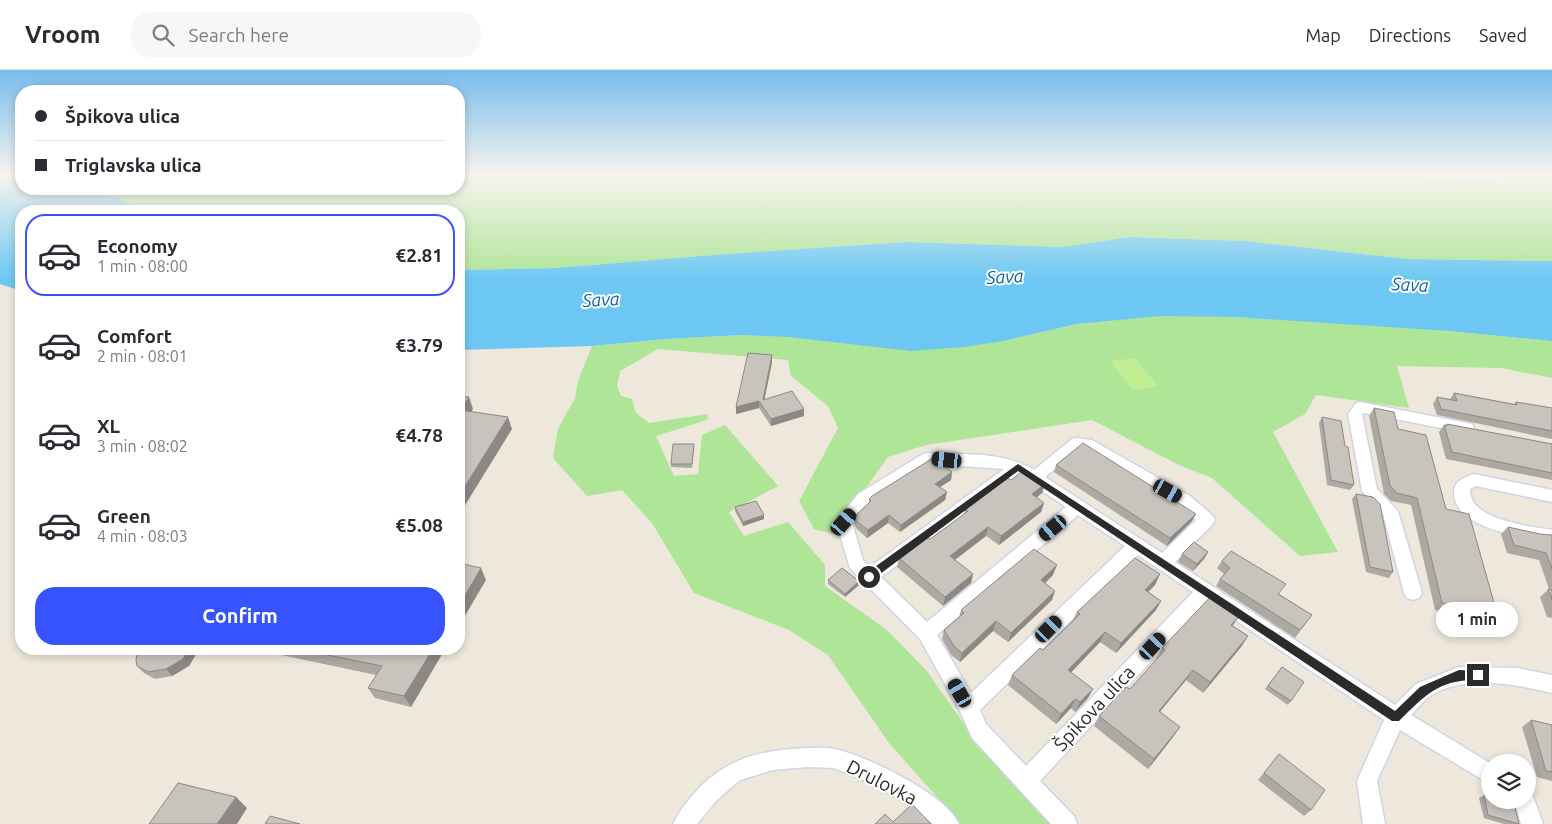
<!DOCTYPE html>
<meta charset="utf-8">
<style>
body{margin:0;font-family:Ubuntu,sans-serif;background:#f7f7f7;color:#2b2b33;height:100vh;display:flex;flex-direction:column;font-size:19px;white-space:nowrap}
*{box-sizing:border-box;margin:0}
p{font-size:16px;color:#7c7c81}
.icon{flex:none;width:28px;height:28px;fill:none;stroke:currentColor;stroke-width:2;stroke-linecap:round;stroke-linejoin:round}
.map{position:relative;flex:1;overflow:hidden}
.details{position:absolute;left:15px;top:135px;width:450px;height:450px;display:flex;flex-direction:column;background:#fff;border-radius:20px;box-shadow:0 2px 8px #0003}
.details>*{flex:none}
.banner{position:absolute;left:15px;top:15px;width:450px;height:110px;border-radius:20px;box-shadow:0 2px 8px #0003;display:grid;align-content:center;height:110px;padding:0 20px;background:#fff}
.fabs{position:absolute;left:1481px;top:684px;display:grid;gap:10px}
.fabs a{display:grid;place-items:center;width:55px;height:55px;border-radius:50%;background:#fff;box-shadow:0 2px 8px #0003;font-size:25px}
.end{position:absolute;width:22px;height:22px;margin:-11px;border:6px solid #2b2b2b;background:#fff;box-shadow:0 0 0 2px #fff}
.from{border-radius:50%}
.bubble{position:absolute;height:35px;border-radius:18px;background:#fff;box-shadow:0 2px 8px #0003;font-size:16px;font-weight:700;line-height:35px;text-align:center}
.car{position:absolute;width:15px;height:30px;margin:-15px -8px;border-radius:6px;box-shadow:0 0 4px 1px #0007;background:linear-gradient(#222 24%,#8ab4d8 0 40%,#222 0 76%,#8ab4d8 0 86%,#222 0)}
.banner b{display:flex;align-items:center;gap:18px;height:48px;font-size:19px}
.banner b+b{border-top:1px solid #e1e1e2}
.banner i{width:12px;height:12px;background:#2b2b33}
ul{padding:9px 0 0;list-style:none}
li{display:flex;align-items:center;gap:15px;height:82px;margin:0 10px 8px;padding:0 10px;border:2px solid transparent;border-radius:20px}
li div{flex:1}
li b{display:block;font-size:19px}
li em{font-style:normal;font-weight:700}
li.active{border-color:#3753ff}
li>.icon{width:45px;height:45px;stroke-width:1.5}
.cta{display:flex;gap:10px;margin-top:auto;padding:10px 20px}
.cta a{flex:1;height:58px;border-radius:20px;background:#3753ff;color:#fff;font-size:20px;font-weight:700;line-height:58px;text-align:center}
header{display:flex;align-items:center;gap:30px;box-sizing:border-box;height:70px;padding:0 25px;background:#fff;border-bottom:1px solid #e1e1e2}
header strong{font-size:24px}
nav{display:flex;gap:28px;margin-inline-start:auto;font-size:18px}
.search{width:350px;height:45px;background:#f7f7f7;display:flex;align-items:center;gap:12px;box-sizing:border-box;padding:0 18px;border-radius:20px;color:#7c7c81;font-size:19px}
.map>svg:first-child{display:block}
</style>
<header>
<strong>Vroom</strong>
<div class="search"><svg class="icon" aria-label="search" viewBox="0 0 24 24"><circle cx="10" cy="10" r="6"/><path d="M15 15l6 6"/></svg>Search here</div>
<nav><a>Map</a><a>Directions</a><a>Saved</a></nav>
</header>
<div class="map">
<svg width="1552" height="754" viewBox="0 0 1552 754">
<rect width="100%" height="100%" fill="#ede7dc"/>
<g fill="#aee597">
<polygon points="459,104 1383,104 1438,109 1504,112 1505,110 1498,104 1552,104 1552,191 1407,189 1245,171 1130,167 1062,177 906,172 726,184 556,198 459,200 459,141 144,141 95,119 459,119"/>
<path d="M1160,245C1291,247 1422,258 1552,271V308L1501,298L1397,296L1409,338L1316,325L1305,344L1273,362L1338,482L1300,486L1212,408L1179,395L1092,350L926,375L888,387L833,464L814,459L799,431L838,358L828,336L791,306L788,290L658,279L620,301L617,317L621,326L632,329L636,343L649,353L708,344L707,350L656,366L674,406L698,404L702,365L725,355L778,416L729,442L744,466L788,452L825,495V516L887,560L926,600L972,665L1051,754H958L954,746L889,673L828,585L789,560L694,523L652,453L622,420L587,426L553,388L558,359L575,328L578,311L592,276L665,269L742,265L1003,271L1077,254Z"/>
</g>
<polygon fill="#c2ed92" points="1135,288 1158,316 1133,320 1110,291"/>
<g fill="#6cc8f2">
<polygon points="0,104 21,104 21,119 95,119 144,141 21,141 21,221 0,214"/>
<polygon points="1130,167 1245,171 1407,189 1552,191 1552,271 1448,261 1236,247 1160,246 1077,254 1003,271 964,277 911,281 788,267 742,265 666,269 592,276 459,280 459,200 556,198 726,184 906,172 1062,177"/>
</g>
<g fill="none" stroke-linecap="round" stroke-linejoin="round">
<defs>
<g id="street">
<polygon points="1360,332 1467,353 1472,354 1474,358 1472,362 1467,363 1364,343 1362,344 1377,419 1398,441 1422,523 1419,528 1413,530 1407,528 1404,523 1383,444 1362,421 1348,344 1355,334"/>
<path d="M1077,368L1092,370L1190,426L1213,446L1215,450L1213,454L1175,492L1395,635L1416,614L1459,597L1518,598L1552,605V623C1515,614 1464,604 1430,626C1423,631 1417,639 1411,645L1490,693V714L1400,660L1377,711L1385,754H1363L1357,711L1384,650L1207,531L1040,711L1074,746L1077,754H1051L972,668L961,643L920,569L850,498L836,452L858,424L923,384L928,383C962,385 1004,381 1034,400L1072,369ZM1080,379H1084L1178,434L1196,450L1162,483L1045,407ZM931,394L1004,399L870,497L863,490L852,453L870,432ZM1018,405L1066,437L927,552L881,507ZM1078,445L1125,476L971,623L937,565ZM1138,485L1193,522L1026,696L986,654L980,640Z"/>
<path d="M1474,404L1552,420V432L1476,416L1470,419C1468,450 1529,456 1552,460V472C1526,468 1454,459 1454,423C1454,411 1463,408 1474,404Z"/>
<path d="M807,678C816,678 826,677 835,679C866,686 946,724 959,754H933L908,734L868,712L834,698L807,697L773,700L740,710L717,730L697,754H673C678,743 685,734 693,725C724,688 761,680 807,678Z"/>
<polygon points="1528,721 1532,723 1543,754 1521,754 1514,730 1528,730"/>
</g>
</defs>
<use href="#street" stroke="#d1d4e4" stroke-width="3"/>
<use href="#street" fill="#fff" fill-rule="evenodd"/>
</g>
<g fill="#aca8a2">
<polygon points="772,292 764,329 804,346 771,356 759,338 736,344"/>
<polygon points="1454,323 1514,334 1516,332 1552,338 1552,369 1437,345 1433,334 1437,327 1450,329"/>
<polygon points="1374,338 1398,359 1446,439 1498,547 1491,554 1435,540 1411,435 1391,431 1384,424 1369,346"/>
<polygon points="1322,347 1345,376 1354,415 1350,420 1327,415 1319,353"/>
<polygon points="1447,354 1552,374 1552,410 1446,389 1439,362 1444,355 1445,355"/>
<polygon points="694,378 692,398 671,397 671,394"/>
<polygon points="1056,395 1192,451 1167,476 1054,402"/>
<polygon points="952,402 951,410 940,417 947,422 945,430 900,462 888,453 867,468 856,458 854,453 855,446 869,433 869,429"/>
<polygon points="1011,410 1045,414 1042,423 1036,428 1044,433 1041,442 999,475 986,466 955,490 973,504 971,513 943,536 897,497 899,488 930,469 948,456 964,444 965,439"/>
<polygon points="1356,424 1393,502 1389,508 1366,502 1352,429"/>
<polygon points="735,437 764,445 764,449 743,456 735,441"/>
<polygon points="1508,457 1540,464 1552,465 1552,548 1547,547 1540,527 1549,519 1539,490 1507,483 1501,464"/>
<polygon points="1208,482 1204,489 1193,501 1178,492 1182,484"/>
<polygon points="1222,491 1279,524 1312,545 1295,568 1216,516 1220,509 1224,504 1217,498"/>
<polygon points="1053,505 1045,513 1052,530 1008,572 993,561 960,592 951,585 942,569 944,560 959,547 961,540"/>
<polygon points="828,510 859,511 859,515 845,527 828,514"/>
<polygon points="1155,515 1148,522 1161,531 1156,540 1116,583 1100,572 1071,602 1088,628 1075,642 1071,638 1056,654 1008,615 1012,605 1043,580 1073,550 1077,542"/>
<polygon points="1235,552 1233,556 1248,566 1241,577 1203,623 1186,610 1160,642 1173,667 1148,699 1094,656 1099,646 1130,619 1157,589 1156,589 1162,578"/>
<polygon points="109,579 125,579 122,582"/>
<polygon points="253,579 445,579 411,637 375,628 368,618 376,605"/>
<polygon points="198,581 189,596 172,606 155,609 144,603 137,596"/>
<polygon points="1282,597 1291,631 1288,635 1265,619"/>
<polygon points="1531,650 1552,655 1552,711 1537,707 1522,657"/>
<polygon points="1279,684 1311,740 1304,746 1258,710"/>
<polygon points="1484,725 1519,754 1504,754 1484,748 1479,728"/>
</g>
<g fill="#8c8884">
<polygon points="772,285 772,292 763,337 763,330"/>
<polygon points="469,327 473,339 464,352 460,340"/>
<polygon points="759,331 759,338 736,344 736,337"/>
<polygon points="804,339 804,346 771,356 771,349"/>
<polygon points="508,347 512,359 459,445 459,426"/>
<polygon points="952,402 951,410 934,421 935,414"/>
<polygon points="1045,414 1042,423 1029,433 1032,424"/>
<polygon points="947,422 945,430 900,462 901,455"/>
<polygon points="1044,433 1041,442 999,475 1001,466"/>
<polygon points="1196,444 1192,451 1167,476 1170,468"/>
<polygon points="764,445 764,449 743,456 743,452"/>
<polygon points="889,445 888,453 867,468 868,460"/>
<polygon points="988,457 986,466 948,495 950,486"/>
<polygon points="1208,482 1204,489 1193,501 1197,494"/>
<polygon points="1057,495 1053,505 1038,520 1041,510"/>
<polygon points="481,498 486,510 459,556 459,536"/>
<polygon points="973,504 971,513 943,536 945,527"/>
<polygon points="1160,504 1155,515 1140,530 1145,520"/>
<polygon points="859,511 859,515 845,527 845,524"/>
<polygon points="1055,521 1052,530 1008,572 1011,563"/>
<polygon points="1161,531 1156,540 1116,583 1121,573"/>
<polygon points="1243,542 1235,552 1224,566 1231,555"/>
<polygon points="996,551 993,561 960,592 962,583"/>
<polygon points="1105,562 1100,572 1064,610 1068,600"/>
<polygon points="1248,566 1241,577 1203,623 1210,612"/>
<polygon points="189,579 198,579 198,581 189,596 172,606 166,599"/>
<polygon points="433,579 445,579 411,637 404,626"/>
<polygon points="1193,600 1186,610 1152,651 1159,641"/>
<polygon points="1093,619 1088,628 1075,642 1080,632"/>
<polygon points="1075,629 1071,638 1056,654 1061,644"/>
<polygon points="1180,657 1173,667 1148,699 1154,689"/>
<polygon points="236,727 247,738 237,754 217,754"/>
</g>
<g fill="#c8c3bc" stroke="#8c8884">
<polygon points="748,283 772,285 763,330 792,321 804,339 771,349 759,331 736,337"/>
<polygon points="1454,323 1517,335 1516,332 1552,338 1552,361 1441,339 1437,327 1457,331"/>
<polygon points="459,326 469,327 460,340 508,347 459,426"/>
<polygon points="1374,338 1394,342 1398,359 1426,365 1446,439 1469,444 1498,547 1442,533 1417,428 1397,423 1390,416"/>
<polygon points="1322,347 1341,351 1345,376 1348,377 1354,415 1331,410"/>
<polygon points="1447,354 1552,374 1552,403 1452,382 1444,355 1447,356"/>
<polygon points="1083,373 1196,444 1170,468 1056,395"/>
<polygon points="673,374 694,374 692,394 671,394"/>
<polygon points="933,388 952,402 935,414 947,422 901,455 889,445 868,460 856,451 855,446 871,431 869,429 872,426"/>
<polygon points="1024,400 1045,414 1032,424 1044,433 1001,466 988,457 950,486 973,504 945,527 899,488 927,467 930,469 948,456 968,441 965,439 1008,408 1011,410"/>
<polygon points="1356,424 1373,427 1380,434 1393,502 1370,497"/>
<polygon points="756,431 764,445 743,452 735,437"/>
<polygon points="1508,457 1540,464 1552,465 1552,499 1546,483 1514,475"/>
<polygon points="1194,472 1208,482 1197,494 1182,484"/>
<polygon points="1034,479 1057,495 1041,510 1055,521 1011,563 996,551 962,583 954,576 944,560 964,543 961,540"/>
<polygon points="1231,481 1286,514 1278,524 1312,545 1300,560 1220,509 1230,498 1222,491"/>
<polygon points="1135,488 1160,504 1145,520 1161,531 1121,573 1105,562 1068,600 1093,619 1080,632 1075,629 1061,644 1012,605 1040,578 1043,580 1080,544 1077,542"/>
<polygon points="459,493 481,498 459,536"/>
<polygon points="842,498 859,511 845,524 828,510"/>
<polygon points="1548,519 1552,520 1552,530"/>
<polygon points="1214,523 1243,542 1231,555 1248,566 1210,612 1193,600 1159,641 1180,657 1154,689 1099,646 1126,617 1130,619 1165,580 1162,578"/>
<polygon points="138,579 189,579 183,589 166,599 148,602 137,596 136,590"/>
<polygon points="298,579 433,579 404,626 368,618 382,596"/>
<polygon points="1282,597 1304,612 1291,631 1268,616"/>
<polygon points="1531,650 1552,655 1552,702 1546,701"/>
<polygon points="1279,684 1325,720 1311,740 1264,703"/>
<polygon points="178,713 236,727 217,754 149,754"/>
<polygon points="1484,725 1490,727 1490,730 1502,730 1514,733 1519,754 1488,745"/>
<polygon points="912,734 931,754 875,754 885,744 893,752"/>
<polygon points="270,746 300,754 265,754"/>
</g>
<linearGradient id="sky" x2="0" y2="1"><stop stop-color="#76bcec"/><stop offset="0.5" stop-color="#f7f4ef"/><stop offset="1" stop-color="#f7f4ef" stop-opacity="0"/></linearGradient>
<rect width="1552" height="210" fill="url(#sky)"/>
<path fill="#2b2b2b" d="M1018,394L1395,641L1420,617L1459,600L1478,601L1484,605L1478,610C1440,609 1425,625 1399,651H1392L1018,401L872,510H865V504Z"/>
<g text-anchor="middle" stroke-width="4" stroke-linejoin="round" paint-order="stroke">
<g font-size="18" font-style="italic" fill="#0965a0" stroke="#fff">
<text transform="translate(1005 207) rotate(-3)" y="6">Sava</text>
<text transform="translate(1410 215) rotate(3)" y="6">Sava</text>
<text transform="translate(601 230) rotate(-3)" y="6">Sava</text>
</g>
<g font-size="19" fill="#2b2b2b" stroke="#fff">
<text transform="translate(1094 638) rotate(-47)" y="7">Špikova ulica</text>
<text transform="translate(882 712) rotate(27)" y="7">Drulovka</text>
</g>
</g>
</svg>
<div class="fabs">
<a><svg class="icon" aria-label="layers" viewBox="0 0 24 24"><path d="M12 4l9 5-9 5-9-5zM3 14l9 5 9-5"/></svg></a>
</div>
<i class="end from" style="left:869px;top:507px"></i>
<i class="end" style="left:1478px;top:605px"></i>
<div class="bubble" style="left:1436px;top:532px;width:82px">1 min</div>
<i class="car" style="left:947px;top:390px;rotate:276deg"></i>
<i class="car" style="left:1168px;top:421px;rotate:119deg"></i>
<i class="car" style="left:844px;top:452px;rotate:41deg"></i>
<i class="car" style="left:1053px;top:458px;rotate:230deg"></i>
<i class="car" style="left:1049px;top:559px;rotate:45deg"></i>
<i class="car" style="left:1153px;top:576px;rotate:43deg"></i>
<i class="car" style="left:960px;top:623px;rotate:330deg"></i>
<div class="banner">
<b><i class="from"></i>Špikova ulica</b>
<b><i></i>Triglavska ulica</b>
</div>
<section class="details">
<ul>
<li class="active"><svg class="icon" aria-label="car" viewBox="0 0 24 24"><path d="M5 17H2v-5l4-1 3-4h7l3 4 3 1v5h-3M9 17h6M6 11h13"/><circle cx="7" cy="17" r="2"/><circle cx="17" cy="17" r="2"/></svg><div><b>Economy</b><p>1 min · 08:00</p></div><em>€2.81</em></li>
<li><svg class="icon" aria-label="car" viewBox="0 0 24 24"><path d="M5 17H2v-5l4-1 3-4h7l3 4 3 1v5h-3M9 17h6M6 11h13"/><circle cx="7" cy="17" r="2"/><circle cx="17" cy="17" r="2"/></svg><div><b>Comfort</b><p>2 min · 08:01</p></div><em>€3.79</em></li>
<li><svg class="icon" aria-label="car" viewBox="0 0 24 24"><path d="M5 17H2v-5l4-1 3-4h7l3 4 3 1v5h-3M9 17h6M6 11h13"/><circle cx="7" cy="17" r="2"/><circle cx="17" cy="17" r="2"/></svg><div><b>XL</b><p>3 min · 08:02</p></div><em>€4.78</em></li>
<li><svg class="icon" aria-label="car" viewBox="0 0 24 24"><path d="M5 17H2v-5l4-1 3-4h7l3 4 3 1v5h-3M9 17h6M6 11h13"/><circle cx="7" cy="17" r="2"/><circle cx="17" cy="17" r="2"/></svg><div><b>Green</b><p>4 min · 08:03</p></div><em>€5.08</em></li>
</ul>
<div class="cta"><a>Confirm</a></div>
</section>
</div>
